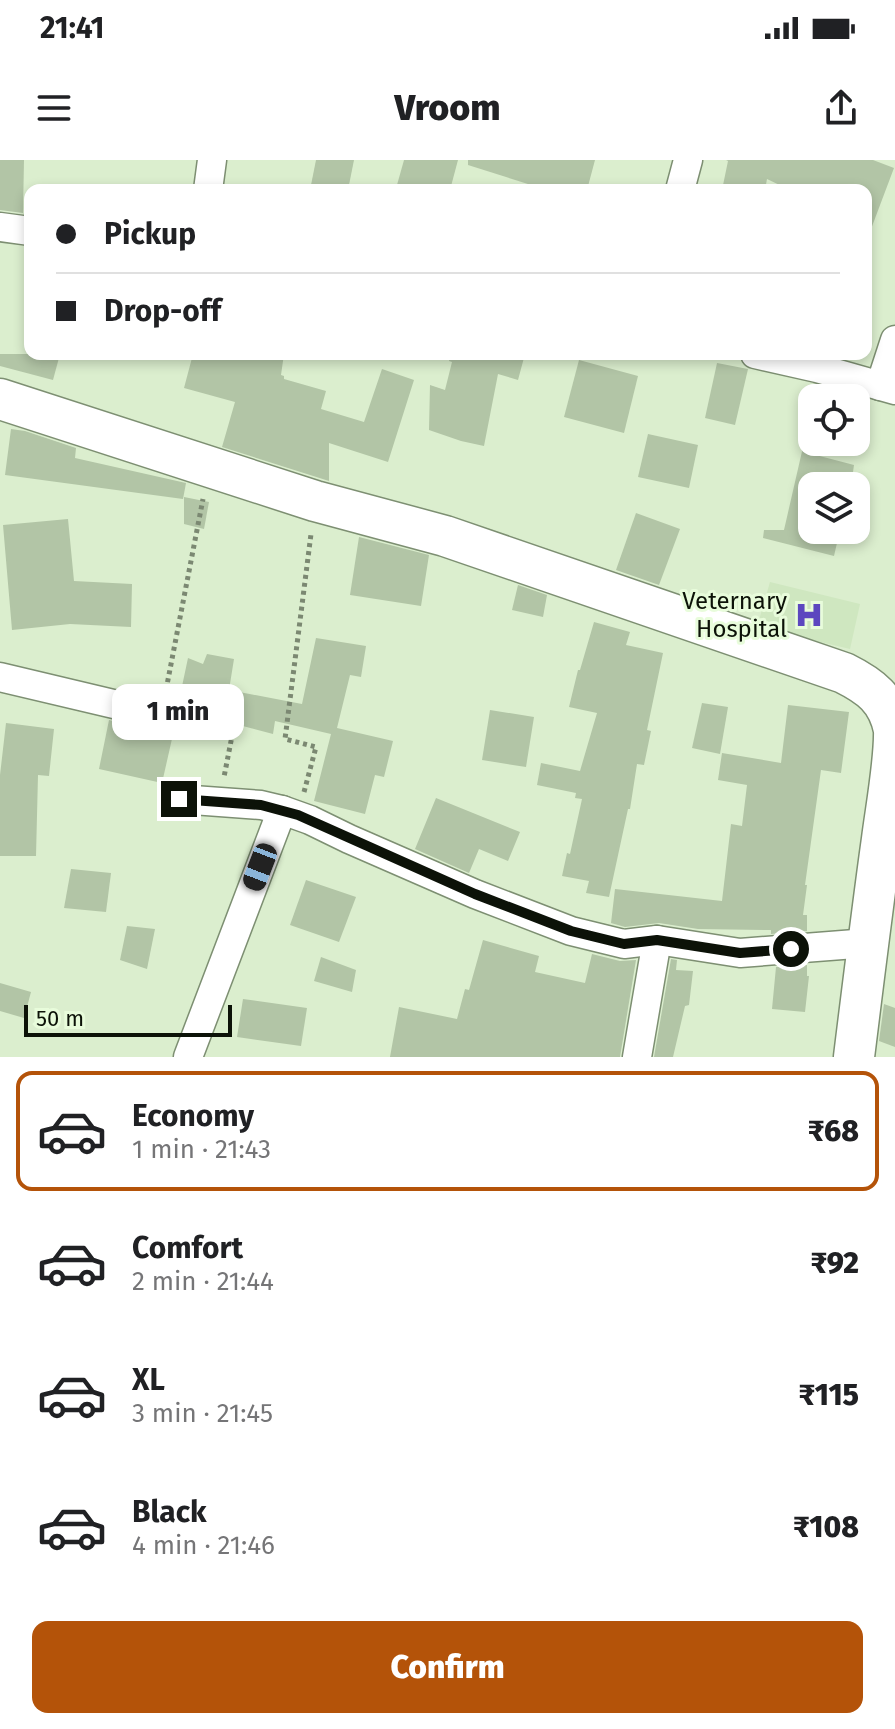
<!DOCTYPE html>
<meta charset="utf-8">
<style>
body{margin:0;font-family:"Fira Sans",sans-serif;background:#f6f6f6;color:#202124;height:100vh;display:flex;flex-direction:column;font-size:30px;white-space:nowrap}
*{box-sizing:border-box;margin:0}
p{font-size:26px;color:#757577}
.icon{flex:none;width:44px;height:44px;fill:none;stroke:currentColor;stroke-width:2;stroke-linecap:round;stroke-linejoin:round}
.map{position:relative;height:897px;overflow:hidden}
.sheet{display:flex;flex-direction:column;background:#fff;flex:1}
.sheet>*{flex:none}
.banner{position:absolute;left:24px;top:24px;width:848px;height:176px;border-radius:16px;box-shadow:0 4px 12px #0003;display:grid;align-content:center;height:176px;padding:0 32px;background:#fff}
.tools{position:absolute;left:798px;top:224px;display:grid;gap:16px}
.tools a{display:grid;place-items:center;width:72px;height:72px;border-radius:16px;background:#fff;box-shadow:0 4px 12px #0003;font-size:40px}
.scale{position:absolute;left:24px;bottom:20px;width:208px;box-sizing:border-box;padding-left:8px;border:4px solid #0c1208;border-top:0;font-size:22px;line-height:28px;white-space:nowrap;color:#0c1208;-webkit-text-stroke:6px #e8fcdb;paint-order:stroke}
.end{position:absolute;width:36px;height:36px;margin:-18px;border:10px solid #0c1208;background:#fff;box-shadow:0 0 0 4px #fff}
.from{border-radius:50%}
.bubble{position:absolute;height:56px;border-radius:16px;background:#fff;box-shadow:0 4px 12px #0003;font-size:26px;font-weight:800;line-height:56px;text-align:center}
.car{position:absolute;width:24px;height:48px;margin:-24px -12px;border-radius:10px;box-shadow:0 0 6px 2px #0007;background:linear-gradient(#222 24%,#8ab4d8 0 40%,#222 0 76%,#8ab4d8 0 86%,#222 0)}
.banner b{display:flex;align-items:center;gap:28px;height:76px;font-size:30px}
.banner b+b{border-top:2px solid #e0e0e0}
.banner i{width:20px;height:20px;background:#202124}
ul{padding:14px 0 0;list-style:none}
li{display:flex;align-items:center;gap:24px;height:120px;margin:0 16px 12px;padding:0 16px;border:4px solid transparent;border-radius:16px}
li div{flex:1}
li b{display:block;font-size:30px}
li em{font-style:normal;font-weight:800}
li.active{border-color:#b45309}
li>.icon{width:72px;height:72px;stroke-width:1.5}
.cta{display:flex;gap:16px;margin-top:auto;padding:16px 32px}
.cta a{flex:1;height:92px;border-radius:16px;background:#b45309;color:#fff;font-size:32px;font-weight:800;line-height:92px;text-align:center}
.status{display:flex;justify-content:space-between;align-items:center;height:56px;padding:0 40px;background:#fff;direction:ltr}
.status svg{height:22px;fill:currentColor}
header{display:flex;justify-content:space-between;align-items:center;height:104px;padding:0 32px;background:#fff;font-size:36px;font-weight:800}
.map>svg:first-child{display:block}
</style>
<div class="status"><b>21:41</b><svg viewBox="0 0 49 12"><path d="M0 12V9h3v3zM5 12V6h3v6zM10 12V3h3v9zM15 12V0h3v12zM26 1h20v11H26zM47 4h2v5h-2z"/></svg></div>
<header><svg class="icon" aria-label="menu" viewBox="0 0 24 24"><path d="M4 6h16M4 12h16M4 18h16"/></svg>Vroom<svg class="icon" aria-label="share" viewBox="0 0 24 24"><path d="M12 15V3M7 8l5-5 5 5M5 13v7h14v-7"/></svg></header>
<div class="map">
<svg width="895" height="897" viewBox="0 0 895 897">
<rect width="100%" height="100%" fill="#dbeece"/>
<polygon fill="#cfe7c0" points="770,422 860,444 850,489 757,467"/>
<g fill="#b2c5a6">
<polygon points="0,0 24,0 23,53 0,50"/>
<polygon points="316,0 354,0 348,30 310,30"/>
<polygon points="404,0 458,0 450,30 412,30 397,25"/>
<polygon points="468,0 595,0 587,30 547,30 468,5"/>
<polygon points="726,0 873,0 894,8 868,77 866,77 866,30 790,30 767,19 765,30 722,30 728,1"/>
<polygon points="0,194 60,194 53,220 0,206"/>
<polygon points="193,194 200,194 224,200 224,194 284,194 281,215 284,216 284,219 326,231 321,249 364,262 382,209 414,220 388,302 329,283 329,321 222,287 235,242 184,228"/>
<polygon points="450,194 525,194 518,220 498,214 484,286 461,281 429,270 430,225 445,230 452,202 449,201"/>
<polygon points="579,200 638,216 624,273 564,257"/>
<polygon points="717,203 748,209 735,265 705,258"/>
<polygon points="11,269 25,271 76,288 75,298 186,323 183,339 5,315"/>
<polygon points="648,274 698,285 689,328 638,317"/>
<polygon points="803,287 812,288 812,294 854,305 851,326 812,326 812,370 840,370 834,396 763,378 764,370 784,370"/>
<polygon points="184,337 209,342 204,369 184,364"/>
<polygon points="636,353 680,369 659,425 616,410"/>
<polygon points="68,359 74,421 132,424 131,467 70,464 12,470 3,365"/>
<polygon points="359,377 429,395 421,446 350,435"/>
<polygon points="518,425 547,435 543,457 512,450"/>
<polygon points="594,462 630,472 626,485 663,493 647,570 651,571 644,605 637,604 630,649 628,649 609,737 586,733 589,721 562,716 567,693 570,694 582,639 575,638 576,633 537,625 541,603 580,611 597,553 569,547 578,510 580,510"/>
<polygon points="316,478 366,486 361,517 350,515 337,568 393,581 384,617 375,615 365,654 314,641 331,574 275,561 273,574 239,565 242,553 214,546 216,539 181,531 188,498 203,504 207,494 234,499 229,530 302,544"/>
<polygon points="702,543 728,547 720,594 692,588"/>
<polygon points="788,545 849,552 841,613 821,610 805,725 807,725 803,755 807,755 807,771 771,774 771,770 698,769 659,763 625,767 611,763 615,729 722,741 731,664 742,666 747,625 718,620 722,593 781,603"/>
<polygon points="490,550 534,557 526,607 482,600"/>
<polygon points="109,560 157,573 164,574 174,570 162,623 99,609"/>
<polygon points="6,563 54,569 49,616 38,615 36,696 0,696 0,615"/>
<polygon points="436,638 520,672 508,701 479,689 469,713 415,689"/>
<polygon points="71,709 111,713 106,752 64,748"/>
<polygon points="306,720 356,737 339,782 290,765"/>
<polygon points="127,766 155,769 147,809 120,800"/>
<polygon points="483,780 539,796 535,812 585,823 592,794 620,801 636,800 620,897 390,897 399,847 457,859 465,829 469,830"/>
<polygon points="321,797 356,810 352,832 314,821"/>
<polygon points="671,799 677,800 676,810 693,811 689,845 685,846 673,897 654,897"/>
<polygon points="807,805 807,816 809,816 805,852 772,849 776,807"/>
<polygon points="0,823 31,832 24,858 0,851"/>
<polygon points="243,839 307,848 301,886 237,877"/>
<polygon points="884,844 895,848 895,887 879,881"/>
</g>
<g fill="none" stroke-linecap="round" stroke-linejoin="round">
<defs>
<g id="street">
<polyline points="208,30 212,0"/>
<polyline points="680,30 688,0"/>
<polyline points="0,67 30,71"/>
<polyline points="755,194 817,208 895,230"/>
<polyline points="880,226 895,180"/>
<polyline points="0,517 122,546 161,557"/>
<polyline points="179,639 261,645 282,650 310,660 349,679 475,734 571,771 624,784 657,780 740,793 868,783"/>
<polyline points="188,897 282,650"/>
<polyline points="637,897 657,780"/>
</g>
<path id="secondary" d="M0,239L315,341L445,376L844,513C870,526 888,539 894,570C895,599 886,648 882,679C872,751 863,824 854,897"/>
</defs>
<use href="#street" stroke="#7d8f72" stroke-width="31"/>
<use href="#secondary" stroke="#7d8f72" stroke-width="43"/>
<g stroke="#7b8872" stroke-width="5" stroke-dasharray="4 4" stroke-linecap="butt">
<polyline points="166,530 203,339"/>
<polyline points="187,562 233,571 224,617"/>
<polyline points="304,632 316,587 285,579 311,374"/>
</g>
<use href="#street" stroke="#fff" stroke-width="28"/>
<use href="#secondary" stroke="#fff" stroke-width="40"/>
</g>
<g fill="none" stroke-linecap="round" stroke-linejoin="round">
<polyline stroke="#0c1208" stroke-width="10" points="179,639 261,645 298,655 475,734 571,771 624,784 657,780 740,793 791,789"/>
</g>
<defs>
<symbol id="hospital-bare" viewBox="-9 -9 18 18"><path d="M-5-5h3v3.5h4V-5h3V5h-3V1.5h-4V5h-3Z" fill="#5c47bf" stroke="#e8fcdb" stroke-width="2.5" paint-order="stroke"/></symbol>
</defs>
<g fill-rule="evenodd">
<use href="#hospital-bare" x="789" y="435" width="40" height="40"/>
</g>
<g text-anchor="middle" stroke-width="6" stroke-linejoin="round" paint-order="stroke">
<g font-size="24" fill="#0c1208" stroke="#e8fcdb" text-anchor="end">
<text x="787" y="449">Veternary<tspan x="787" dy="28">Hospital</tspan></text>
</g>
</g>
</svg>
<div class="tools">
<a><svg class="icon" aria-label="locate" viewBox="0 0 24 24"><circle cx="12" cy="12" r="6"/><path d="M12 2v4M12 18v4M2 12h4M18 12h4"/></svg></a>
<a><svg class="icon" aria-label="layers" viewBox="0 0 24 24"><path d="M12 4l9 5-9 5-9-5zM3 14l9 5 9-5"/></svg></a>
</div>
<div class="scale">50 m</div>
<i class="end from" style="left:791px;top:789px"></i>
<i class="end" style="left:179px;top:639px"></i>
<div class="bubble" style="left:112px;top:524px;width:132px">1 min</div>
<i class="car" style="left:260px;top:707px;rotate:201deg"></i>
<div class="banner">
<b><i class="from"></i>Pickup</b>
<b><i></i>Drop-off</b>
</div>
</div>
<section class="sheet">
<ul>
<li class="active"><svg class="icon" aria-label="car" viewBox="0 0 24 24"><path d="M5 17H2v-5l4-1 3-4h7l3 4 3 1v5h-3M9 17h6M6 11h13"/><circle cx="7" cy="17" r="2"/><circle cx="17" cy="17" r="2"/></svg><div><b>Economy</b><p>1 min · 21:43</p></div><em>₹68</em></li>
<li><svg class="icon" aria-label="car" viewBox="0 0 24 24"><path d="M5 17H2v-5l4-1 3-4h7l3 4 3 1v5h-3M9 17h6M6 11h13"/><circle cx="7" cy="17" r="2"/><circle cx="17" cy="17" r="2"/></svg><div><b>Comfort</b><p>2 min · 21:44</p></div><em>₹92</em></li>
<li><svg class="icon" aria-label="car" viewBox="0 0 24 24"><path d="M5 17H2v-5l4-1 3-4h7l3 4 3 1v5h-3M9 17h6M6 11h13"/><circle cx="7" cy="17" r="2"/><circle cx="17" cy="17" r="2"/></svg><div><b>XL</b><p>3 min · 21:45</p></div><em>₹115</em></li>
<li><svg class="icon" aria-label="car" viewBox="0 0 24 24"><path d="M5 17H2v-5l4-1 3-4h7l3 4 3 1v5h-3M9 17h6M6 11h13"/><circle cx="7" cy="17" r="2"/><circle cx="17" cy="17" r="2"/></svg><div><b>Black</b><p>4 min · 21:46</p></div><em>₹108</em></li>
</ul>
<div class="cta"><a>Confirm</a></div>
</section>
